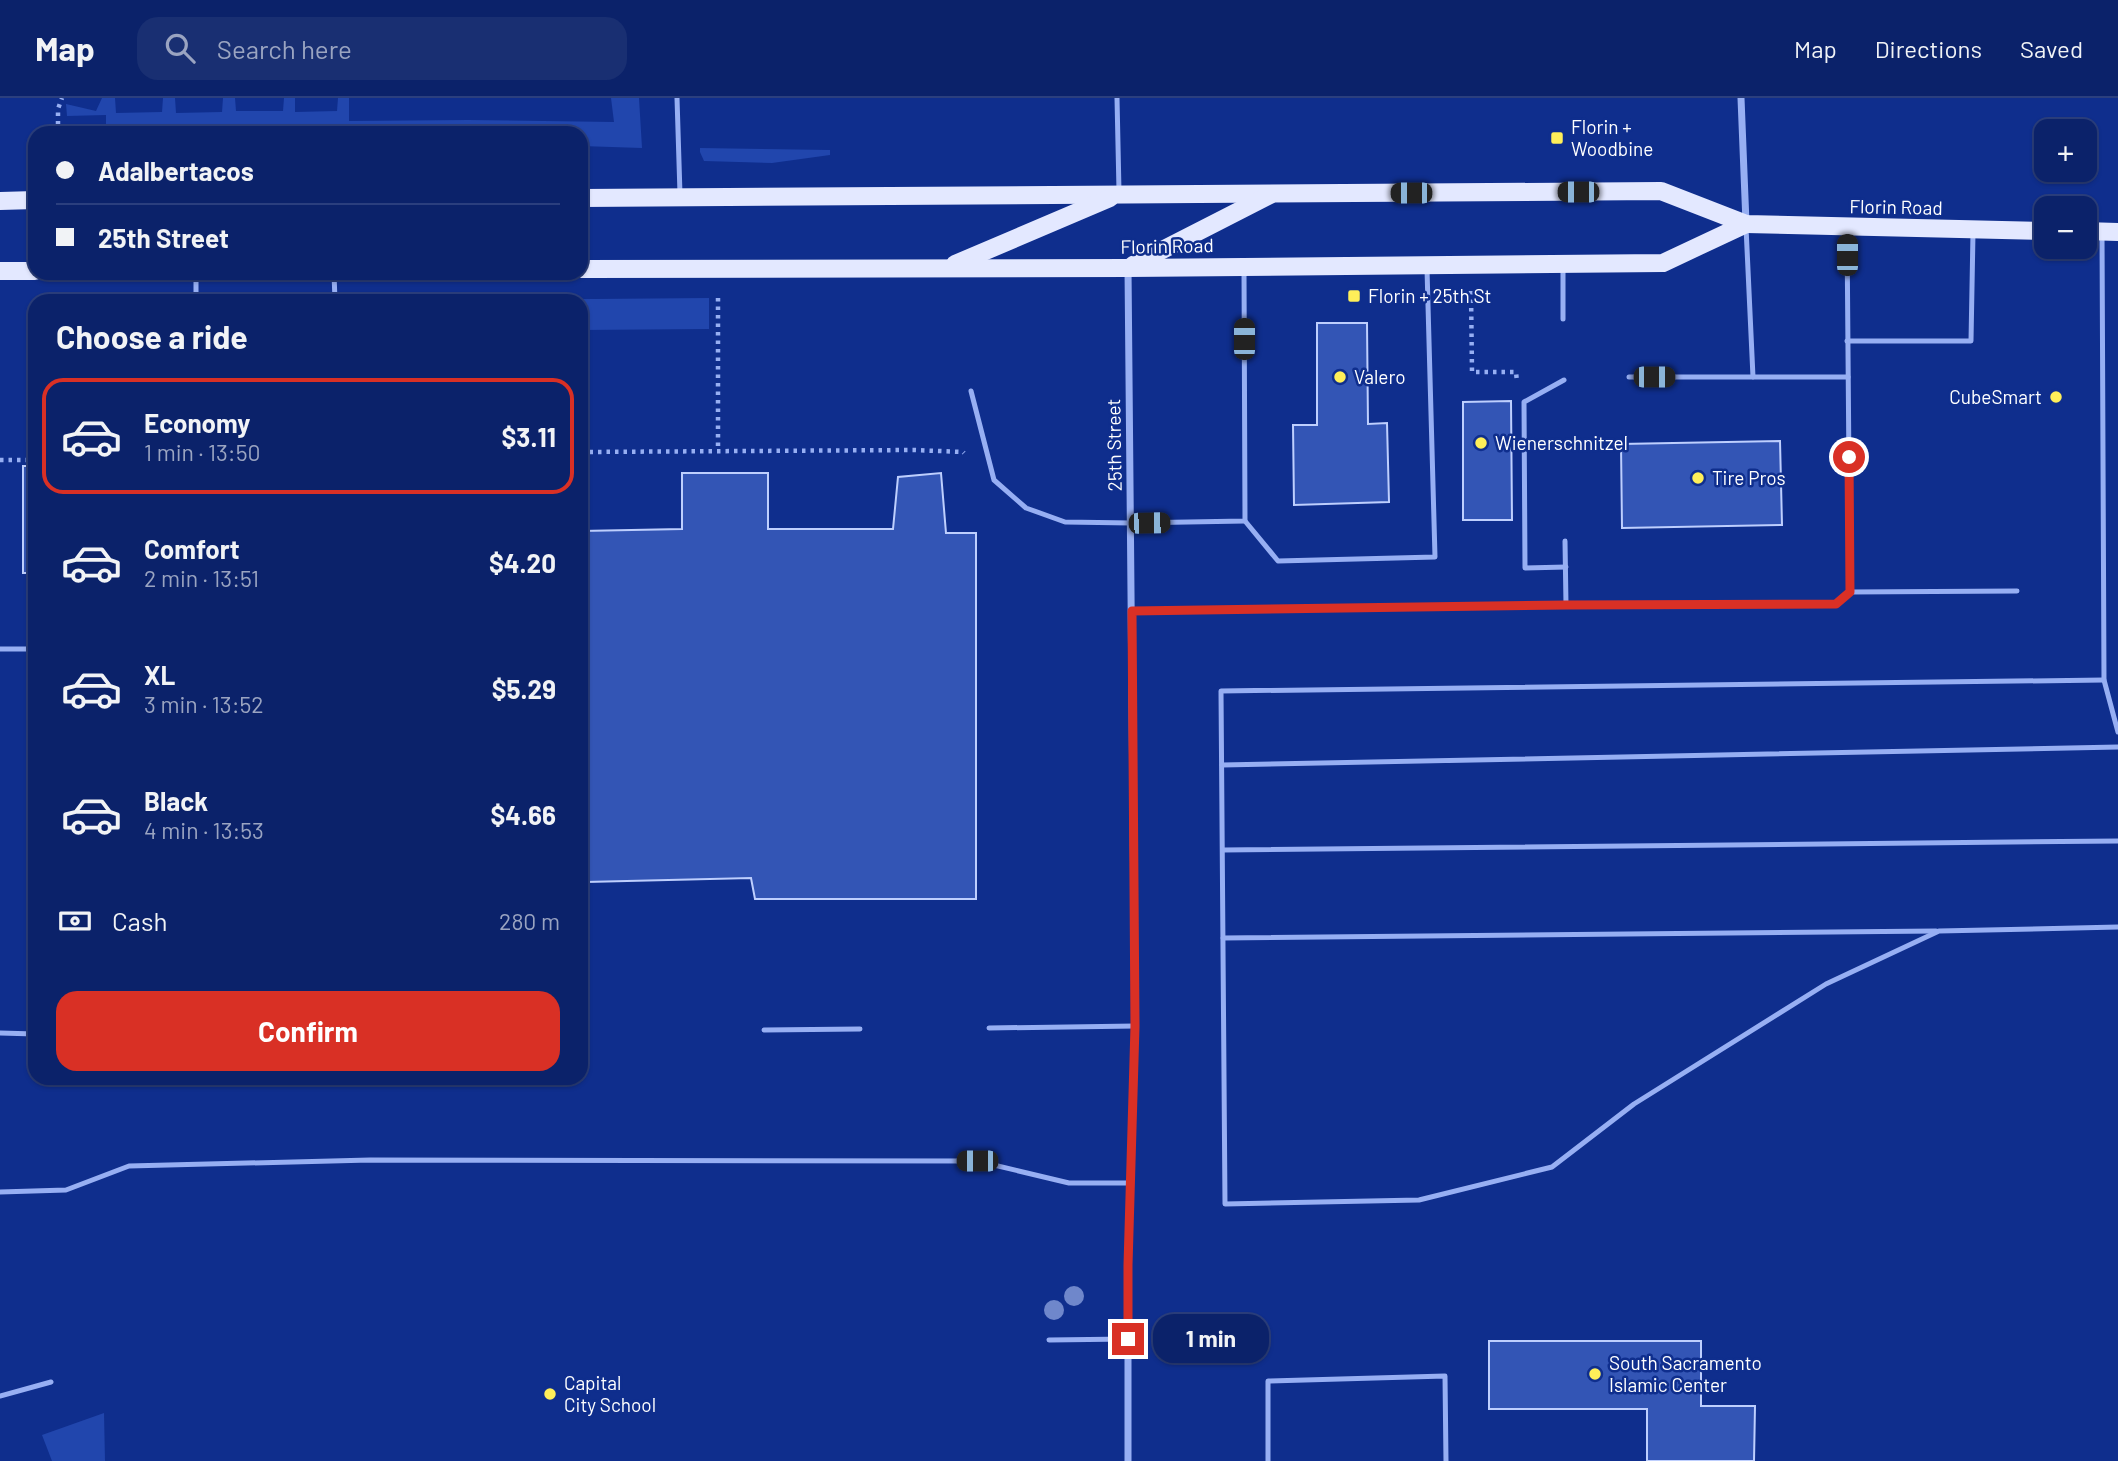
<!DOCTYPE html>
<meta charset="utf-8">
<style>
body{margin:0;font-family:Barlow,sans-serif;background:#192f72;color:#f1f3f6;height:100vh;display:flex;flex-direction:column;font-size:26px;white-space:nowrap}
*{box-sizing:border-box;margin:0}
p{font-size:23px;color:#9aa4c1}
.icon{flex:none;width:38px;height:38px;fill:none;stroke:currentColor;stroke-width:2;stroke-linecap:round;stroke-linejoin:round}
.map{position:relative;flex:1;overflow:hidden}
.side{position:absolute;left:28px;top:196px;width:560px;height:791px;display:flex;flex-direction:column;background:#0b226a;border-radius:21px;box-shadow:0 2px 5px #0004,0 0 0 2px #2b3f7e}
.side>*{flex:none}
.top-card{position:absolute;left:28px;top:28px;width:560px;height:154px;border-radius:21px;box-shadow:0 2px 5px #0004,0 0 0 2px #2b3f7e;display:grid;align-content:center;height:154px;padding:0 28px;background:#0b226a}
.controls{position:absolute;left:2034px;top:21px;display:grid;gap:14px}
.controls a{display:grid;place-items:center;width:63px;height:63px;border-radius:14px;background:#0b226a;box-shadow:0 2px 5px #0004,0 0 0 2px #2b3f7e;font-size:35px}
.end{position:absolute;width:32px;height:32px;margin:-16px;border:9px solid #d93025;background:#fff;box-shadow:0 0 0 4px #fff}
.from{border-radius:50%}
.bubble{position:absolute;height:49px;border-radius:21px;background:#0b226a;box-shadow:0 2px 5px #0004,0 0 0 2px #2b3f7e;font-size:23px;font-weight:700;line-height:49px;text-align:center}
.car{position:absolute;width:21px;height:42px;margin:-21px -10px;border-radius:9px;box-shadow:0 0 5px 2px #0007;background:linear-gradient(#222 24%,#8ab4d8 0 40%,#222 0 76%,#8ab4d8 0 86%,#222 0)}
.top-card b{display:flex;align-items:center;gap:24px;height:66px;font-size:26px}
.top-card b+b{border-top:2px solid #2b3f7e}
.top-card i{width:18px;height:18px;background:#f1f3f6}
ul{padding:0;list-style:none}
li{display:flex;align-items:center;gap:21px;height:116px;margin:0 14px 10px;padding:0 14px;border:4px solid transparent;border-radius:21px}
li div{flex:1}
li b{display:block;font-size:26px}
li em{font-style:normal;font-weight:700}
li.on{border-color:#d93025}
li>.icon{width:63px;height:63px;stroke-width:1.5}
h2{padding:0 28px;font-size:32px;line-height:84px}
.pay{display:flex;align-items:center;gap:18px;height:77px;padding:0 28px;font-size:26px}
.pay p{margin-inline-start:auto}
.cta{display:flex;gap:14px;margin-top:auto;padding:14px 28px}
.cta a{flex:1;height:80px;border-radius:21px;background:#d93025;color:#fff;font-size:28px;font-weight:700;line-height:80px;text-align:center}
header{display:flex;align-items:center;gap:42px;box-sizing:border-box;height:98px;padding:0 35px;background:#0b226a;border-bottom:2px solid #2b3f7e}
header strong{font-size:33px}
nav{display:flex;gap:38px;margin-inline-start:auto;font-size:24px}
.search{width:490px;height:63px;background:#192f72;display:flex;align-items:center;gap:18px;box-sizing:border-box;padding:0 24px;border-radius:21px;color:#9aa4c1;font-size:26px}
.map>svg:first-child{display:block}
</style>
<header>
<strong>Map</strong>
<div class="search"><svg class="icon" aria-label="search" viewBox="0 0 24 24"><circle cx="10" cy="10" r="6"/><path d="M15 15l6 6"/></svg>Search here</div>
<nav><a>Map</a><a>Directions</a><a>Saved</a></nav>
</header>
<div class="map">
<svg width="2118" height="1363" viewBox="0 0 2118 1363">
<rect width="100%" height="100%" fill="#0f2e8d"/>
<g fill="#2146ad">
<polygon points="102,0 115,0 116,15 162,14 163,0 175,0 176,15 222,14 223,0 235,0 236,13 283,13 284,0 295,0 295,14 337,13 338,0 349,0 349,23 468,22 614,24 611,0 639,0 642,50 581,48 581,35 106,35 106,17 67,18 66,6 96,13"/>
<polygon points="700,50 830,52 830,57 772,65 704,63 700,54"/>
<polygon points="709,200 709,231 581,232 581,203 363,203"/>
<polygon points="104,1315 105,1363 52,1363 42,1337"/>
</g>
<g fill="#3355b5" stroke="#becffe" stroke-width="2">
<polygon points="1317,225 1367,225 1368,326 1387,325 1389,404 1294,407 1293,327 1317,327"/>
<polygon points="1511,303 1512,422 1463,422 1463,304"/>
<polygon points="1780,343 1782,427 1622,430 1621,346"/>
<rect x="23" y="368" width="12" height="107"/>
<polygon points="682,375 768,375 768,431 893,431 898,379 941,375 946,435 976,435 976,801 755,801 751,780 586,784 586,806 581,806 581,433 682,431"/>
<polygon points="1489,1243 1701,1243 1701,1308 1755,1308 1754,1363 1647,1363 1647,1311 1489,1311"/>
</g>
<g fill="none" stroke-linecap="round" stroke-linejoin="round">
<g stroke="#97aff3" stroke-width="4.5" stroke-dasharray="3.5 5" stroke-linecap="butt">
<polyline points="58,35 58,11 62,0"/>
<polyline points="1471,193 1472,274 1516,274 1517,284"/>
<polyline points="718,200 718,353"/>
<polyline points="581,354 914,352 963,354 964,355"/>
<polyline points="0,362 35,362"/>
</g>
<g stroke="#97aff3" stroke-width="5">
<polyline points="677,0 680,96"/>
<polyline points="1117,0 1119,93"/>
<polyline points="1746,129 1753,279"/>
<polyline points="1847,132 1850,494"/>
<polyline points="2102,135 2104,582 2118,634"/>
<polyline points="1563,169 1563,221"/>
<polyline points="196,175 196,203"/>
<polyline points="334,175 335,203"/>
<polyline points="1847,243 1971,243 1973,135"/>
<polyline points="1629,279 1848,279"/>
<polyline points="1564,282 1524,304 1525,470 1566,469"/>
<polyline points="971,293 994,382 1026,410 1065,424 1131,425 1245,423 1244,172"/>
<polyline points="1245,423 1278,463 1435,459 1427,171"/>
<polyline points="1566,507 1836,506 1850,494 2017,493"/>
<polyline points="1131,513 1566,507 1565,443"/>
<polyline points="0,551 35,551"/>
<polyline points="2104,582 1221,593 1225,1106 1419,1102 1552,1069 1634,1006 1826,886 1939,833 2118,829"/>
<polyline points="1222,667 2118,649"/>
<polyline points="1223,752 2118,743"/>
<polyline points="1223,840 1936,833"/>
<polyline points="989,930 1135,928"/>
<polyline points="764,932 860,931"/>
<polyline points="0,935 35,936"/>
<polyline points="0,1094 66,1092 129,1068 370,1062 977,1063 1069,1085 1130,1085"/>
<polyline points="1049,1242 1128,1241"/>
<polyline points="0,1298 51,1284"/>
<polyline points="1268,1363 1268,1283 1445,1278 1446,1363"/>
</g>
<g stroke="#97aff3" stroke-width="7">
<polyline points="1741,0 1746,125"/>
<polyline points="1128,1363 1128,1167 1135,928 1128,170"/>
</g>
<g stroke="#e3e8ff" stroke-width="18">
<polyline points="581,100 1661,93 1746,126 2046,133"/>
<polyline points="0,103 35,102"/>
<polyline points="2084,133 2118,134"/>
<polyline points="955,166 1110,100"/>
<polyline points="1133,167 1270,97"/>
<polyline points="581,171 1128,170 1663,165 1746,126"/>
<polyline points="0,173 35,173"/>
</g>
</g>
<g fill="#6f87cb">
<circle cx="1074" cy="1198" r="10"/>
<circle cx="1054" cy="1212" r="10"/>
</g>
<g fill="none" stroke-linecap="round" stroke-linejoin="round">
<polyline stroke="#d93025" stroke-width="9" points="1128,1241 1128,1167 1135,928 1132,513 1566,507 1836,506 1850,494 1849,359"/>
</g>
<g fill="#ffef59" stroke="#0f2e8d" stroke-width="2.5">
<rect x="1550" y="33" width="14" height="14" rx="3.5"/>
<rect x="1347" y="191" width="14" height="14" rx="3.5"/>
<circle cx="1340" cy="279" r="7"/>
<circle cx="2056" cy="299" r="7"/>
<circle cx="1481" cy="345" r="7"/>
<circle cx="1698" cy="380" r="7"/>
<circle cx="1595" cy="1276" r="7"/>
<circle cx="550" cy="1296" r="7"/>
</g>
<g text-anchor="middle" stroke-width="5" stroke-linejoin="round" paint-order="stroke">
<g font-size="19" fill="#fff" stroke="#0f2e8d" text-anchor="start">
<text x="1571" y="36">Florin +<tspan x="1571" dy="22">Woodbine</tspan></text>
<text x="1368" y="205">Florin + 25th St</text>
<text x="1354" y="286">Valero</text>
<text x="2042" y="306" text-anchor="end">CubeSmart</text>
<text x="1495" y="352">Wienerschnitzel</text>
<text x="1712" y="387">Tire Pros</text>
<text x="1609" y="1272">South Sacramento<tspan x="1609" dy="22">Islamic Center</tspan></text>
<text x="564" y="1292">Capital<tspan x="564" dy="22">City School</tspan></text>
</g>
<g font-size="19" fill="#fff" stroke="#0f2e8d">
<text transform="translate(1896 109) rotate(1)" y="7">Florin Road</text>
<text transform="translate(1167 148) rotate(-1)" y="7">Florin Road</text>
<text transform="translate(1114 347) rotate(-91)" y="7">25th Street</text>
</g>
</g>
</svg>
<div class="controls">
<a>+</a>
<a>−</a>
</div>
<i class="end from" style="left:1849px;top:359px"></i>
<i class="end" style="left:1128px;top:1241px"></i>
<div class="bubble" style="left:1153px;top:1216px;width:116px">1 min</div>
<i class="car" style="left:1578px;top:94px;rotate:270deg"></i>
<i class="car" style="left:1411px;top:95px;rotate:270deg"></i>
<i class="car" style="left:1847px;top:157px;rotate:0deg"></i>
<i class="car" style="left:1244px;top:241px;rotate:0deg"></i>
<i class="car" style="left:1654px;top:279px;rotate:90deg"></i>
<i class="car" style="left:1149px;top:425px;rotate:89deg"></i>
<i class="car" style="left:977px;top:1063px;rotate:270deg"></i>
<div class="top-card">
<b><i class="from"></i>Adalbertacos</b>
<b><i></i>25th Street</b>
</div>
<section class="side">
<h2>Choose a ride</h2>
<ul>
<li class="on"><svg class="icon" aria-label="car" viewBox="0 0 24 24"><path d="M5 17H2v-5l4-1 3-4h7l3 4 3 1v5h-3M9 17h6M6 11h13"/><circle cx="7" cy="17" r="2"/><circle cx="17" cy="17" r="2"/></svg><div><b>Economy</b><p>1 min · 13:50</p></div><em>$3.11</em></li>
<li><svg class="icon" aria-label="car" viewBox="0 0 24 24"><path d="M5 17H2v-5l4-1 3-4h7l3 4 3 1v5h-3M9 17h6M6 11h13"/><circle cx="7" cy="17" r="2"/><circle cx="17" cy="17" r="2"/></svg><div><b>Comfort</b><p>2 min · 13:51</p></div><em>$4.20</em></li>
<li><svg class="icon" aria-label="car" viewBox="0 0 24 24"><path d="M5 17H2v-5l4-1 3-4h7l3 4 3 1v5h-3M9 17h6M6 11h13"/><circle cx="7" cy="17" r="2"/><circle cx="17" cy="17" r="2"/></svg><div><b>XL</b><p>3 min · 13:52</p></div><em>$5.29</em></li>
<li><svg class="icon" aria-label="car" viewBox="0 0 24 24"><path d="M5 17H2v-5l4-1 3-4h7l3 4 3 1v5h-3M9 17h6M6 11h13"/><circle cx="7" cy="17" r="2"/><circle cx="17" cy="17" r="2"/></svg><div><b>Black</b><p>4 min · 13:53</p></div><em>$4.66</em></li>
</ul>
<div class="pay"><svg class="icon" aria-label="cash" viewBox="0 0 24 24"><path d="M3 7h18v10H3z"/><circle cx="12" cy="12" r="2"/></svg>Cash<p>280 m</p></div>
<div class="cta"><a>Confirm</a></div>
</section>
</div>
